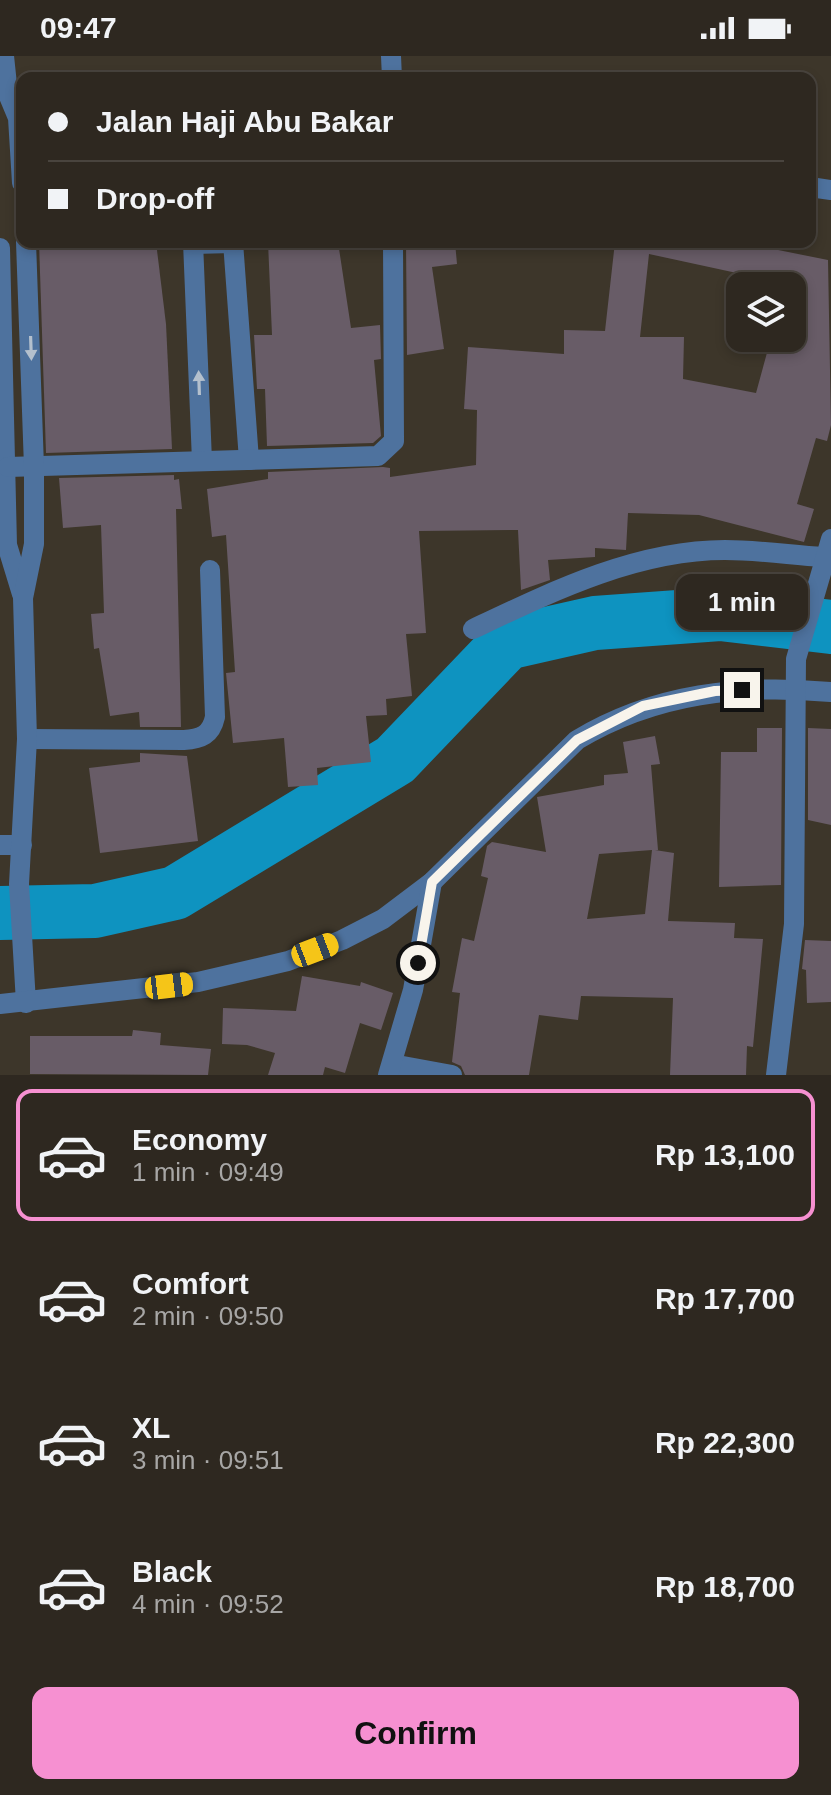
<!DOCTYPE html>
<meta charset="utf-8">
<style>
body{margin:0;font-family:Arial,sans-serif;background:#3a342d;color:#f1f3f6;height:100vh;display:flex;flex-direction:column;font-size:30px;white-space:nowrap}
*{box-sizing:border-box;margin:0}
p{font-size:26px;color:#a7a6a5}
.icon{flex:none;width:44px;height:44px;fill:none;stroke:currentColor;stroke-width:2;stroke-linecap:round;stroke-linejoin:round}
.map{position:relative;height:1019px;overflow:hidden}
.drawer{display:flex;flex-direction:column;background:#2e2820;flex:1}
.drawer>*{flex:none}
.top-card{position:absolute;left:16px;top:16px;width:800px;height:176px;border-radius:16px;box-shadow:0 4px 12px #0003,0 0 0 2px #49443e;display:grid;align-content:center;height:176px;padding:0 32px;background:#2e2820}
.tools{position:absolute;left:726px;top:216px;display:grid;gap:16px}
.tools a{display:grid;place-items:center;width:80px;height:80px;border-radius:16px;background:#2e2820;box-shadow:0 4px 12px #0003,0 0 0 2px #49443e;font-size:40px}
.end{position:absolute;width:36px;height:36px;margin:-18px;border:10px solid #f8f4ec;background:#111;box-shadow:0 0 0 4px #111}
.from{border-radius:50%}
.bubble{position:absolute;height:56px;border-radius:16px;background:#2e2820;box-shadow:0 4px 12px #0003,0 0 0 2px #49443e;font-size:26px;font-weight:700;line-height:56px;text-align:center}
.car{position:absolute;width:24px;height:48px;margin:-24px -12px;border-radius:10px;box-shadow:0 0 6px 2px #0007;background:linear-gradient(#f5c518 24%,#345 0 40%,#f5c518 0 76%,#345 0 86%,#f5c518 0)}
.top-card b{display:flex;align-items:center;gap:28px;height:76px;font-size:30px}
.top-card b+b{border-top:2px solid #49443e}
.top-card i{width:20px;height:20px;background:#f1f3f6}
ul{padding:14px 0 0;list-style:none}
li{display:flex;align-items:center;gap:24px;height:132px;margin:0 16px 12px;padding:0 16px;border:4px solid transparent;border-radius:16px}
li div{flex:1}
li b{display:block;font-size:30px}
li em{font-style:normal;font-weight:700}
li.selected{border-color:#f690d1}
li>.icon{width:72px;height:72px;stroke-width:1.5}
.primary-button{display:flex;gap:16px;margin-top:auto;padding:16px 32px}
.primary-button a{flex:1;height:92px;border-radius:16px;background:#f690d1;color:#111;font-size:32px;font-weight:700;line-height:92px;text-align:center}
.status{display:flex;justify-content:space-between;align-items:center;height:56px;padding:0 40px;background:#2e2820;direction:ltr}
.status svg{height:22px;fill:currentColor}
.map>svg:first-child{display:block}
</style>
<div class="status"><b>09:47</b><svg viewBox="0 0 49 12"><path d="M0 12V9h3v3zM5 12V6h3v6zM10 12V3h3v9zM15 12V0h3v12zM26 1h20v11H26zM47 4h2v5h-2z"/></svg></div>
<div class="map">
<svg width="831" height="1019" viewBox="0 0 831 1019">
<rect width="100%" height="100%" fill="#3d362a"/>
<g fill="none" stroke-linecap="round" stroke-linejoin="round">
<polyline stroke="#0e93c0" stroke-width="54" points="0,857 95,855 175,837 395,704 507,587 595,567 720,558 831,571"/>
</g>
<g fill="#685c67" fill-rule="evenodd">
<polygon points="39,186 156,186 166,268 172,393 46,397"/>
<polygon points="268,186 338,186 351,272 380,269 381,303 374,304 381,380 373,387 267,390 265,333 257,333 254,279 272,279"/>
<polygon points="406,186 455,186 457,208 432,211 444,293 407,299"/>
<path d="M615,186H738L828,204L831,369L827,385L816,382L797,448L814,453L804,486L699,459L628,457L626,494L595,492V501L548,504L550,524L521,534L518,474L419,475L426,577L406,578L412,640L386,643L387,659L366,660L371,706L317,712L318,729L288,731L284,682L233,687L226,617L235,616L226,479L212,481L207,433L268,423V416L383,411L390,412V421L476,409L477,354L464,353L468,291L564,298V274L605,275ZM649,198L746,219L744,230H792V282H771L756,337L683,323L684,281H640Z"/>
<polygon points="174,419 174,424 179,423 182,453 176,453 181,671 140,671 139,656 110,660 99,592 94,593 91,558 104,557 101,469 63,472 59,422"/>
<polygon points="757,672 782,672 781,829 719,831 721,696 757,696"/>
<polygon points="808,672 831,673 831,769 808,764"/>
<path d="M655,680L660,708L651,709L658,794H655L674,797L668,865L735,867L734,882L763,883L753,991L747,990L746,1019H670L673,942L581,940L578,964L539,959L529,1019H465L461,1010L452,1006L460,937L452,936L462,882L474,885L488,822L481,820L487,790L492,786L546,796L537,741L604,729V719L628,717L623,686ZM652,794L645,858L587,863L599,798Z"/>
<polygon points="140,697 187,700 198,785 100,797 89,712 140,706"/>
<polygon points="805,884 831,885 831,946 807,947 806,914 802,913"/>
<polygon points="302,920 360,930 361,926 393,937 381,974 360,967 345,1017 325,1011 323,1019 268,1019 275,997 247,989 222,988 223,952 296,955"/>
<polygon points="133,974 161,977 160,989 211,993 208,1019 30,1018 30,980 132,980"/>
</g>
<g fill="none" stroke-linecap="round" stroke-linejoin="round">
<g stroke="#4e729e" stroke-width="20">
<polyline points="4,0 8,38 18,62 22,127"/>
<polyline points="391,0 392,22"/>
<polyline points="810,131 831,134"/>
<polyline points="193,186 202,405"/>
<polyline points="233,186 249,404"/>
<polyline points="193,188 233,187"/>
<polyline points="0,192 7,489 22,538"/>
<polyline points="8,411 378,400 394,385 393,186"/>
<path d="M473,573C551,536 636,494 725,494C758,494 791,499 823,501"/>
<path d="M27,683L184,684C201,683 211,679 215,661L210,514"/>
<polyline points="0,789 22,789"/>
<polyline points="26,947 19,828 27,683 23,542 34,488 34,411 26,186"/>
<path d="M0,948L198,926L288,905L342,884L383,863L432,826L577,684C655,637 741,628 831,636"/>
<polyline points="392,1008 452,1019"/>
<polyline points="388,1019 413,934 432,826"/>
<polyline points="776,1019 794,868 796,603 831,483"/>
</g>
</g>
<defs><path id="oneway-solid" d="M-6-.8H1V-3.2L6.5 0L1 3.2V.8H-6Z" transform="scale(2)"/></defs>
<g fill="#b4c0cd">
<use href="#oneway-solid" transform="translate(31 292) rotate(88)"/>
<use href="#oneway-solid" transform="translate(199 327) rotate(-92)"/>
</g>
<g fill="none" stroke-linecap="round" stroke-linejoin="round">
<polyline stroke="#f8f4ec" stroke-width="10" points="418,907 432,826 577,684 643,650 715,635 742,634"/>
</g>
</svg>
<div class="tools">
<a><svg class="icon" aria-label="layers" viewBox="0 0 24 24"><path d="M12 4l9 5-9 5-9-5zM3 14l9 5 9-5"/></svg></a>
</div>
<i class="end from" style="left:418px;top:907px"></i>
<i class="end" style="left:742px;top:634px"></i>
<div class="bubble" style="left:676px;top:518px;width:132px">1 min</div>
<i class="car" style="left:315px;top:894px;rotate:69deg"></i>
<i class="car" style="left:169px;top:930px;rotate:83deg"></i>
<div class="top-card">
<b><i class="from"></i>Jalan Haji Abu Bakar</b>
<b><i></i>Drop-off</b>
</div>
</div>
<section class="drawer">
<ul>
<li class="selected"><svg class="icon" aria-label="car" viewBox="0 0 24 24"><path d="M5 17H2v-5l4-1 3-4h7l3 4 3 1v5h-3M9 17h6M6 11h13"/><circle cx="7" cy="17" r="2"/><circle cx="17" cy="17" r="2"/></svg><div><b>Economy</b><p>1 min · 09:49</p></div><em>Rp 13,100</em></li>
<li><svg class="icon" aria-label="car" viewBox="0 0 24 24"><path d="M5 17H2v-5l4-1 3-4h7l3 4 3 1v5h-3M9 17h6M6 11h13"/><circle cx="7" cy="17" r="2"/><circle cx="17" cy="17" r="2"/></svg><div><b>Comfort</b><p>2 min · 09:50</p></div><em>Rp 17,700</em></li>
<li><svg class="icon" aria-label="car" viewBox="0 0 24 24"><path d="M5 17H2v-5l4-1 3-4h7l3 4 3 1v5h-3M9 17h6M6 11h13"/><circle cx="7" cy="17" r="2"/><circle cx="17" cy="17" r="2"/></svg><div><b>XL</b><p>3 min · 09:51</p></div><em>Rp 22,300</em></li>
<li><svg class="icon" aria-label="car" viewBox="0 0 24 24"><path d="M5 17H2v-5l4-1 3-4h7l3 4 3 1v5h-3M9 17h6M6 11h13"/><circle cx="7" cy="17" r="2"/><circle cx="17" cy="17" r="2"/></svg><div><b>Black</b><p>4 min · 09:52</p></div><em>Rp 18,700</em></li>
</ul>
<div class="primary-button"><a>Confirm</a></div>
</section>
